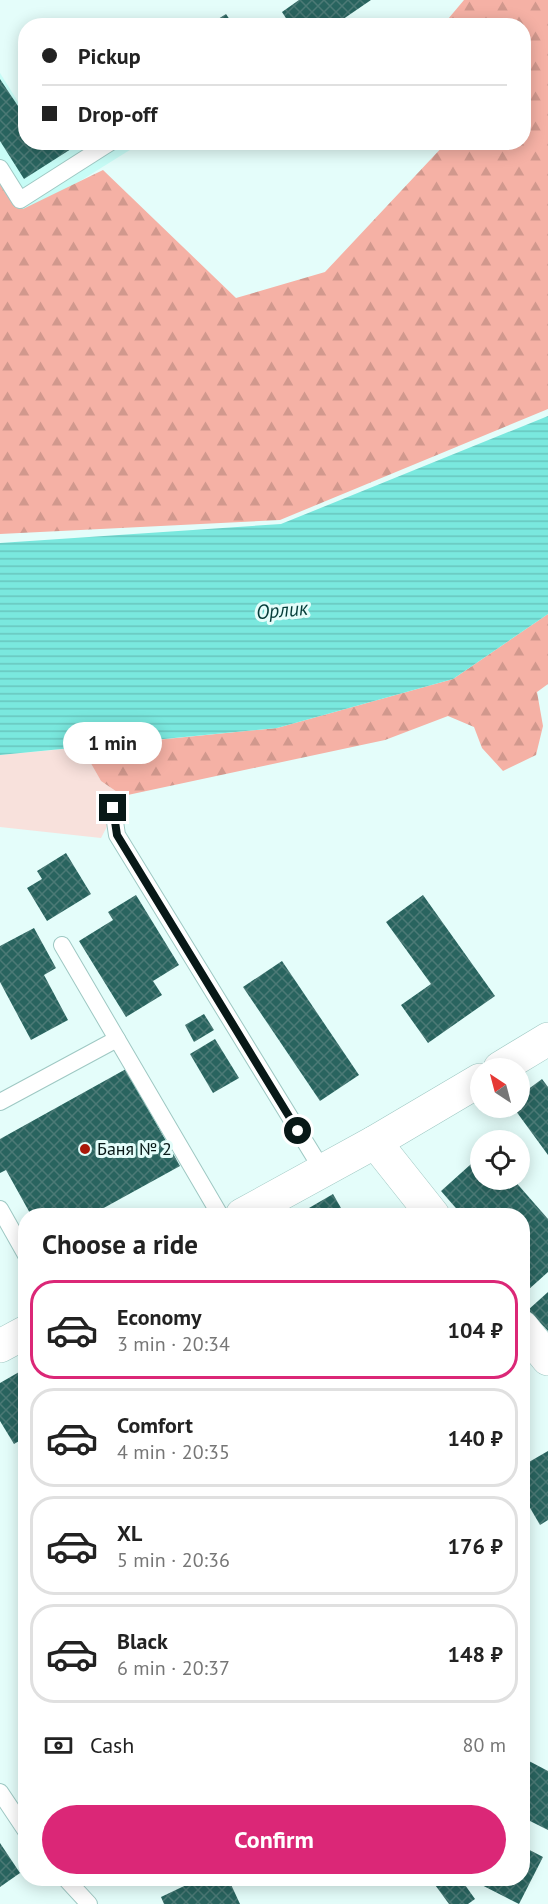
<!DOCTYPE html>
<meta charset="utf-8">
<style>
body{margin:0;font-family:"PT Sans",sans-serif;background:#f2f2f2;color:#222;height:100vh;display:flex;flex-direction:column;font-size:22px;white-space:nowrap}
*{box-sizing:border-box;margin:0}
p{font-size:20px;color:#767676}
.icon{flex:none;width:33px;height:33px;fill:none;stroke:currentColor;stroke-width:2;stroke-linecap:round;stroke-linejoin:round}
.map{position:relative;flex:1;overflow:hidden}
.side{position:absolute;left:18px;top:1208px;width:512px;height:678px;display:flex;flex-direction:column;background:#fff;border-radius:24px;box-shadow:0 3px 15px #0003}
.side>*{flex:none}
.banner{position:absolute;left:18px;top:18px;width:513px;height:132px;border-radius:24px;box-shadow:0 3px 15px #0003;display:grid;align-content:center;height:132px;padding:0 24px;background:#fff}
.needle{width:39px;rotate:324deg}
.fabs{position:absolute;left:470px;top:1058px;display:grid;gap:12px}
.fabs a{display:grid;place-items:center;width:60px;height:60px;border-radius:50%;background:#fff;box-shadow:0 3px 15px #0003;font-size:30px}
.end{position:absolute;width:27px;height:27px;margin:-14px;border:8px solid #081817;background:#fff;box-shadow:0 0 0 3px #fff}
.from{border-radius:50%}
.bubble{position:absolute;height:42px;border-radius:21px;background:#fff;box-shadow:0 3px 15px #0003;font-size:20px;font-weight:700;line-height:42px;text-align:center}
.banner b{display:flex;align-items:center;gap:21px;height:57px;font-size:22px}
.banner b+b{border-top:2px solid #e0e0e0}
.banner i{width:15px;height:15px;background:#222}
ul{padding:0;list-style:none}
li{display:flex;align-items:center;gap:18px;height:99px;margin:0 12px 9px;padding:0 12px;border:3px solid #e0e0e0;border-radius:24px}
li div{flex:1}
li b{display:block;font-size:22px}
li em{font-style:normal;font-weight:700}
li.on{border-color:#db2777}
li>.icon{width:54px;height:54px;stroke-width:1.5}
h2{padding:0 24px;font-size:27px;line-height:72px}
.pay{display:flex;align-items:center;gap:15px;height:66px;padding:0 24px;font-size:22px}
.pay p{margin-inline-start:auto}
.button{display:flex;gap:12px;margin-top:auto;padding:12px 24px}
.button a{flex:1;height:69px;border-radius:36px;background:#db2777;color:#fff;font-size:24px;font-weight:700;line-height:69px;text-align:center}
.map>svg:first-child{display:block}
</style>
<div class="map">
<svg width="548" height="1904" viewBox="0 0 548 1904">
<defs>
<pattern id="forest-firs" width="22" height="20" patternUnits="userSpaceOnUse" patternTransform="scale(1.5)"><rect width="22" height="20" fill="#f5b1a5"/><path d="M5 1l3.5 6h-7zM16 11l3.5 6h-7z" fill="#d1988d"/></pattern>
<pattern id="water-rules" width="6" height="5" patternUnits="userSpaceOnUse" patternTransform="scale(1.5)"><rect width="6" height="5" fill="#7ae8de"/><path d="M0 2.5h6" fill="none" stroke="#68c6be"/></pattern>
<pattern id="building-cross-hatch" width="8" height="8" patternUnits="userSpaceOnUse" patternTransform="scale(1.5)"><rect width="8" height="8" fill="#29645f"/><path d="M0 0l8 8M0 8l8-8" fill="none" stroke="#4c7a76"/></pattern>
</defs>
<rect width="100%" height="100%" fill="#e4fdfa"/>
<polygon fill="#c7fcf6" points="0,73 25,113 26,142 141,143 16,221 0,195"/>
<polygon fill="#f8e1dc" points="96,746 89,760 101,781 123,796 101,838 0,827 0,755"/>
<g fill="url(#forest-firs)">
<polygon points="464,0 548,0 548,409 280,520 0,534 0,181 23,209 103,170 236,298 325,272 446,143 524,142 524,26 443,25"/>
<polygon points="548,614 548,684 537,692 543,726 536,755 503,771 482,748 474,727 448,716 385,740 123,796 101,781 89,760 96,746 277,728 453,679"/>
</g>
<polygon fill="url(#water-rules)" points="548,416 548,614 453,679 277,728 0,755 0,543 281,524"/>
<g fill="url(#building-cross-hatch)">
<polygon points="299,0 371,0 333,26 291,26 282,12"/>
<polygon points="226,14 234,26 207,26"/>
<polygon points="0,79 26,118 26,142 82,142 24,179 0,141"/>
<polygon points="66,853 91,894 47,921 27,888 42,879 37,871"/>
<polygon points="136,895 179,965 153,981 162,995 126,1017 79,941 113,920 108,912"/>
<polygon points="423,895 495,996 428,1043 401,1005 431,984 386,922"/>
<polygon points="34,928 56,968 44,975 68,1020 31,1040 0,982 0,946"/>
<polygon points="282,961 359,1075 320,1101 243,987"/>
<polygon points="204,1014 214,1030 194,1042 185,1025"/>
<polygon points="215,1039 239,1078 213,1093 190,1054"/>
<polygon points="126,1069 180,1166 91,1215 31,1215 6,1170 0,1173 0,1139"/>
<polygon points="542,1079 548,1087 548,1155 513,1107 519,1107 519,1096"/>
<polygon points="480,1156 480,1179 513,1179 548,1219 548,1272 528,1290 522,1283 522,1215 462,1215 441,1191"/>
<polygon points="333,1194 345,1215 297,1215"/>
<polygon points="548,1292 548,1331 528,1310"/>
<polygon points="26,1368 26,1437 14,1444 0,1421 0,1383"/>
<polygon points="548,1451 548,1520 540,1525 522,1494 522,1466"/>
<polygon points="527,1760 548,1771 548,1830 522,1817 522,1770"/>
<polygon points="0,1843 20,1873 0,1887"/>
<polygon points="522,1846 543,1857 519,1904 468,1878 522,1878"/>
<polygon points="201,1878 228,1878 240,1904 164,1904 161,1897"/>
<polygon points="430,1878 460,1878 475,1899 468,1904 449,1904"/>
</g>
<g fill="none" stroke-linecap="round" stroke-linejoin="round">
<defs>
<g id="service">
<polyline points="0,168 20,200 111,142"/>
<polyline points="113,808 117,835 323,1171"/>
<polyline points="62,945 220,1215"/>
<polyline points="0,1102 117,1039"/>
<polyline points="0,1209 26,1255"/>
<polyline points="0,1792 26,1831"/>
<polyline points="65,1878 89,1904"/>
</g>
<g id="minor">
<polyline points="500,1068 548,1039"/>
<polyline points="375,1142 433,1215"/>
<polyline points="242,1215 375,1142 480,1080"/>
<polyline points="522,1327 548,1359"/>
<polyline points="0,1346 26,1332"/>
</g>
</defs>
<use href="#service" stroke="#9ec8c3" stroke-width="18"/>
<use href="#minor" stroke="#9ec8c3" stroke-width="34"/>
<use href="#service" stroke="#fff" stroke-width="16"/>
<use href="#minor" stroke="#fff" stroke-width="33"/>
</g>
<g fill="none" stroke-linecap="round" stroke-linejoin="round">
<polyline stroke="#081817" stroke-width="8" points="113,808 117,835 298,1131"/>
</g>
<circle fill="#a91809" stroke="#e4fdfa" stroke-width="2" cx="85" cy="1149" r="6"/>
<g text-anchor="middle" stroke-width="6" stroke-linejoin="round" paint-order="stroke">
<g font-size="18" fill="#081817" stroke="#e4fdfa" text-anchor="start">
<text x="97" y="1155">Баня № 2</text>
</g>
<g font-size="20" font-style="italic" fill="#053c38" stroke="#e4fdfa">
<text transform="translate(282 610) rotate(-5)" y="7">Орлик</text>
</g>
</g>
</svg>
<div class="fabs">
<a><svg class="needle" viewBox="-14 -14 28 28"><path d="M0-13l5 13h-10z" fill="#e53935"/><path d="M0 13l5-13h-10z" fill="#767676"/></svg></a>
<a><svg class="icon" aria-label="locate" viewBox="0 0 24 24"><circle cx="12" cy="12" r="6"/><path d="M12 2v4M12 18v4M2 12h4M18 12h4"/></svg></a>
</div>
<i class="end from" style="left:298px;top:1131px"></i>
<i class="end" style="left:113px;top:808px"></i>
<div class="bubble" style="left:63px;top:722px;width:99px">1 min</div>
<div class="banner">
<b><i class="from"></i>Pickup</b>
<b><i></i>Drop-off</b>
</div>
<section class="side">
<h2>Choose a ride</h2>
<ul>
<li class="on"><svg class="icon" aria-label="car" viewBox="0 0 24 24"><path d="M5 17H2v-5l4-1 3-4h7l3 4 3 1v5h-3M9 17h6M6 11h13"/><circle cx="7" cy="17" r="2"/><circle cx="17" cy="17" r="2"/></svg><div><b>Economy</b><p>3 min · 20:34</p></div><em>104 ₽</em></li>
<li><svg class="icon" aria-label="car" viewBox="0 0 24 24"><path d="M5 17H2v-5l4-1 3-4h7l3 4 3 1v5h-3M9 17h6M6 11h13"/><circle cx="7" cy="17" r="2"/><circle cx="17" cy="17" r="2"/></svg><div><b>Comfort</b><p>4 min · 20:35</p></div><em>140 ₽</em></li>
<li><svg class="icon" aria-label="car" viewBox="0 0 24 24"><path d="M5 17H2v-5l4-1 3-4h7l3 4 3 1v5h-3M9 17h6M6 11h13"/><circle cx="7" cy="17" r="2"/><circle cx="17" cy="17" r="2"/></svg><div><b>XL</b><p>5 min · 20:36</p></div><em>176 ₽</em></li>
<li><svg class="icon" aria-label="car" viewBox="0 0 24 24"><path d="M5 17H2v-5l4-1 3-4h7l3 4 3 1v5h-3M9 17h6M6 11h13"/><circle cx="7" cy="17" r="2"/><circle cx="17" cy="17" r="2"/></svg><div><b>Black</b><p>6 min · 20:37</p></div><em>148 ₽</em></li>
</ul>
<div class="pay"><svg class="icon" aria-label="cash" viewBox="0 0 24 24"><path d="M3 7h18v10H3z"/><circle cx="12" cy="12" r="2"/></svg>Cash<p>80 m</p></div>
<div class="button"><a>Confirm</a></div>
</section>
</div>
